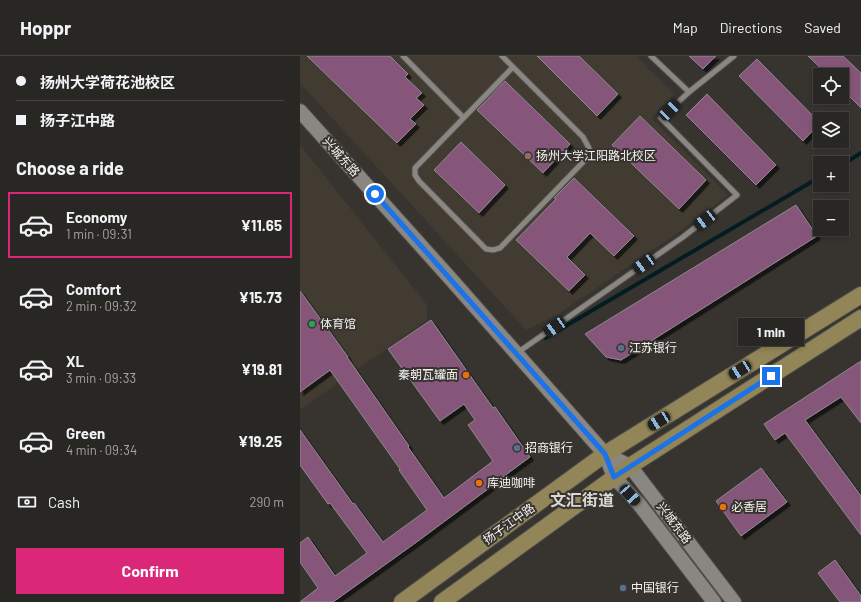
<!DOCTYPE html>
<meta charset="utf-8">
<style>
body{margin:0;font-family:Barlow,"Noto Sans SC",sans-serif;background:#312f2c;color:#f1f3f6;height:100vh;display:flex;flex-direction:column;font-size:15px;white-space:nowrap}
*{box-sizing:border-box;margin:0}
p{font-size:13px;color:#a5a5a6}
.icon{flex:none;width:22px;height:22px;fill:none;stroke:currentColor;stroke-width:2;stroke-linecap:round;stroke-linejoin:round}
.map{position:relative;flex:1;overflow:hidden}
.details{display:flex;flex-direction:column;background:#292724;width:300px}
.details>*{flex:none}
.hud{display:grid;align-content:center;height:88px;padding:0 16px;background:#292724}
.buttons{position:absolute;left:513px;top:12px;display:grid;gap:8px}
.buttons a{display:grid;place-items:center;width:36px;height:36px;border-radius:0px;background:#292724;box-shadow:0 2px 6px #0003,0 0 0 1px #454441;font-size:20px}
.end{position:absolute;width:18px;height:18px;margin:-9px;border:5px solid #1a73e8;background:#fff;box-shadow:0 0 0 2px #fff}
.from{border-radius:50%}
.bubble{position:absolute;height:28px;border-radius:0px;background:#292724;box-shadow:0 2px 6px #0003,0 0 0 1px #454441;font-size:13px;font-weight:700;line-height:28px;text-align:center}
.car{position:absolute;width:12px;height:24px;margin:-12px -6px;border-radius:5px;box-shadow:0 0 3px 1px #0007;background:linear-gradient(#222 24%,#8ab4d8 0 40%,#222 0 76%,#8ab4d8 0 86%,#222 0)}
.hud b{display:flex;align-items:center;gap:14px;height:38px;font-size:15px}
.hud b+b{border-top:1px solid #454441}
.hud i{width:10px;height:10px;background:#f1f3f6}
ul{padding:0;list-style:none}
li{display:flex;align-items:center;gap:12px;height:66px;margin:0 8px 6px;padding:0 8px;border:2px solid transparent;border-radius:0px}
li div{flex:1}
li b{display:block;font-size:15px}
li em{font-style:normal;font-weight:700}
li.on{border-color:#db2777}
li>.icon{width:36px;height:36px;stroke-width:1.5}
h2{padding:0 16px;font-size:18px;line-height:48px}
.pay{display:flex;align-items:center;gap:10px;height:44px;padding:0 16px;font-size:15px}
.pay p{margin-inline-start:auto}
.primary-button{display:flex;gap:8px;margin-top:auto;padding:8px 16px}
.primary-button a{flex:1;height:46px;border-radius:0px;background:#db2777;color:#fff;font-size:16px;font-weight:700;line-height:46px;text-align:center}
header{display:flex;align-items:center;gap:24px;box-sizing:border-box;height:56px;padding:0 20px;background:#292724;border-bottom:1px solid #454441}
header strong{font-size:19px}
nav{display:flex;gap:22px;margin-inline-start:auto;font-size:14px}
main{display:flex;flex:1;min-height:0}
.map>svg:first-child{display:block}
</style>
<header>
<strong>Hoppr</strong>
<nav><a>Map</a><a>Directions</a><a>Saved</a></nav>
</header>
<main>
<section class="details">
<div class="hud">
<b><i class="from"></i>扬州大学荷花池校区</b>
<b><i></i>扬子江中路</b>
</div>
<h2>Choose a ride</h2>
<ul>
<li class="on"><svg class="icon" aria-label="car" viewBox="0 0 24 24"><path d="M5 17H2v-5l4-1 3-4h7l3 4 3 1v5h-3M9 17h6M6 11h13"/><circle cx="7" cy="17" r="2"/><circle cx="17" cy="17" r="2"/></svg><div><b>Economy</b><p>1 min · 09:31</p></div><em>¥11.65</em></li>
<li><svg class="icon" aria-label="car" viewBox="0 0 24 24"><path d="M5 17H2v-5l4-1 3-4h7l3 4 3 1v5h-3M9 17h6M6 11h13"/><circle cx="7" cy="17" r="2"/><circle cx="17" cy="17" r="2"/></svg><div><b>Comfort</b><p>2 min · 09:32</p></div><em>¥15.73</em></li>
<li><svg class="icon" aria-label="car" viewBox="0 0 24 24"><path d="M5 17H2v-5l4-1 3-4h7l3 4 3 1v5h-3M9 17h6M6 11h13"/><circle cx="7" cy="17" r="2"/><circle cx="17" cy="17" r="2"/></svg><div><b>XL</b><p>3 min · 09:33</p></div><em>¥19.81</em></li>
<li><svg class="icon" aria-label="car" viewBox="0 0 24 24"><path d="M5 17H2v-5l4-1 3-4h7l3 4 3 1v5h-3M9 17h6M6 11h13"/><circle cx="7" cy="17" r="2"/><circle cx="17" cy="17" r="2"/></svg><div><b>Green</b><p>4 min · 09:34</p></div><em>¥19.25</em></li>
</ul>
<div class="pay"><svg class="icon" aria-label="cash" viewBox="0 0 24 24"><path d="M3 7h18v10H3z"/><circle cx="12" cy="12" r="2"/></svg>Cash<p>290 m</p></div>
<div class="primary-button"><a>Confirm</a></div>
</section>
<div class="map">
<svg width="561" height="546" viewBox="0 0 561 546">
<defs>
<filter id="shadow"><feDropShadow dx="3.5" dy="3.5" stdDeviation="0" flood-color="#0009"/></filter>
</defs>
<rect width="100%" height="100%" fill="#373430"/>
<g fill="#413b31">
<polygon points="0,0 336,0 374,38 351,62 428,139 379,176 260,257 226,274 0,27"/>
<polygon points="0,89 127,249 127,264 0,354"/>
</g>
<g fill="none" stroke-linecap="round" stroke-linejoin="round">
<g stroke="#031c22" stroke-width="4">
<polyline points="542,109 561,97"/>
<polyline points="245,282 520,121"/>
</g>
</g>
<g fill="#86557a" stroke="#8e898d" filter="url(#shadow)">
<polygon points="7,0 90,0 108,18 105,21 122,37 116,42 124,49 110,63 116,68 97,87"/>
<polygon points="237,0 279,0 318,38 297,60"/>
<polygon points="389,0 416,0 403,13"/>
<polygon points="508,0 543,0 561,17 561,52 542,33 542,19 528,19"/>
<polygon points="457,3 520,67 503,85 439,20"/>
<polygon points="205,25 270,88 243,117 177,54"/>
<polygon points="407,38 476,109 456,129 386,59"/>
<polygon points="340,60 406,124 379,153 312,89"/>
<polygon points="161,86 205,129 179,157 134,114"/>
<polygon points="274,122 334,180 314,200 290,177 267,201 285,219 269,235 216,184 256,143 254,142"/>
<polygon points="496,149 517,180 321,304 306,301 285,278"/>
<polygon points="0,235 48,301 47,301 109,390 108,391 144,442 193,405 168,369 175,364 164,348 140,365 88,293 131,264 193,352 195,351 230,401 200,423 200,424 118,485 33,546 0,546 18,532 0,506 0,487 8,481 35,520 67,497 30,447 28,448 0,409 0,374 53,448 54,447 83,486 127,454 99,414 100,413 30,314 0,336"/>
<polygon points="561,305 561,367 541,341 505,364 561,440 561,479 485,377 475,384 464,368"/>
<polygon points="461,412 487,446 441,480 416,445"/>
<polygon points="535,504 561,540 561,546 540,546 518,517"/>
</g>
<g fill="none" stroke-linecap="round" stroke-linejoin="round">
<defs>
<g id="lane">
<polyline points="103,0 163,61"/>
<polyline points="202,0 283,81 289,92 286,103 200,192 193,194 186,193 119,125 115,119 115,112 213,11"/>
<polyline points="351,0 389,36 434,0"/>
<polyline points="217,297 383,181 437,139 361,62 389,36"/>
</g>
<g id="secondary">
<polyline points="0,55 149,221 305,398 314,421 339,448 414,546"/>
<polyline points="305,398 330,410 434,546"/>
</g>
<g id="primary">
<polyline points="102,546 305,398 561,239"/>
<polyline points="142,546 330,410 561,262"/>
</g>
</defs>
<use href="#lane" stroke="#52504c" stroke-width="7"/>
<use href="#secondary" stroke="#52504c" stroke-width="16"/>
<use href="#primary" stroke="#52504c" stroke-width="18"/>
<use href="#lane" stroke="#8a8681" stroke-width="5"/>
<use href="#secondary" stroke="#8a8681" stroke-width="14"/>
<use href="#primary" stroke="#928557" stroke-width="16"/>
</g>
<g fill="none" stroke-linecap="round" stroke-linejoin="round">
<polyline stroke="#1a73e8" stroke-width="5" points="75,138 305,398 314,421 471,320"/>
</g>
<circle fill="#8d6e63" stroke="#373430" stroke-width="1.5" cx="228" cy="100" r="4"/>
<circle fill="#2e9e5b" stroke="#373430" stroke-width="1.5" cx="12" cy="268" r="4"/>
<g fill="#5c6f8a" stroke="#373430" stroke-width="1.5">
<circle cx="321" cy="292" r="4"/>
<circle cx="217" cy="392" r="4"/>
<circle cx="323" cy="532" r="4"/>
</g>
<g fill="#e8710a" stroke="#373430" stroke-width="1.5">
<circle cx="166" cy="319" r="4"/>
<circle cx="179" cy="427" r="4"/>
<circle cx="423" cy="451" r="4"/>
</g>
<g text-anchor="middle" stroke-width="4" stroke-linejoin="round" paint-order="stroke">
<g font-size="12" fill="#f4f3f0" stroke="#373430" text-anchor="start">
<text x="236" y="104">扬州大学江阳路北校区</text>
<text x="20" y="272">体育馆</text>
<text x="329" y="296">江苏银行</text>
<text x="158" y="323" text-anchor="end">秦朝瓦罐面</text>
<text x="225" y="396">招商银行</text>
<text x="187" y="431">库迪咖啡</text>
<text x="431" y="455">必香居</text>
<text x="331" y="536">中国银行</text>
</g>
<g font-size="12" fill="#f4f3f0" stroke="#373430">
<text transform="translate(41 101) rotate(48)" y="4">兴城东路</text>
<text transform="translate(374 467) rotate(53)" y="4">兴城东路</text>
<text transform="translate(209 468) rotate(-36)" y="4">扬子江中路</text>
</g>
<g font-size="16" font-weight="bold" fill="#dcd8d2" stroke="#373430">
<text x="282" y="450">文汇街道</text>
</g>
</g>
</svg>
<div class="buttons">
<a><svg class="icon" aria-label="locate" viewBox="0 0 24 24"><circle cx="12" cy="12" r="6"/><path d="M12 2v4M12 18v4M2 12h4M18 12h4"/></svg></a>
<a><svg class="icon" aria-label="layers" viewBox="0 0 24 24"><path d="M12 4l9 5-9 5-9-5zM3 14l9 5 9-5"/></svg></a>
<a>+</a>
<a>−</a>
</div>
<i class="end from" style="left:75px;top:138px"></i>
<i class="end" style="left:471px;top:320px"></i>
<div class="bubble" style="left:438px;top:262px;width:66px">1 min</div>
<i class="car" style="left:370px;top:54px;rotate:46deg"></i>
<i class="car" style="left:405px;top:164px;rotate:233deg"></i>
<i class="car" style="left:344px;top:208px;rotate:235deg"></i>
<i class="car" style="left:255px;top:271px;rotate:235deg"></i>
<i class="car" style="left:440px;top:314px;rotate:238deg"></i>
<i class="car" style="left:359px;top:365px;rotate:238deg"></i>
<i class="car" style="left:330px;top:439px;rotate:138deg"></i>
</div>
</main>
